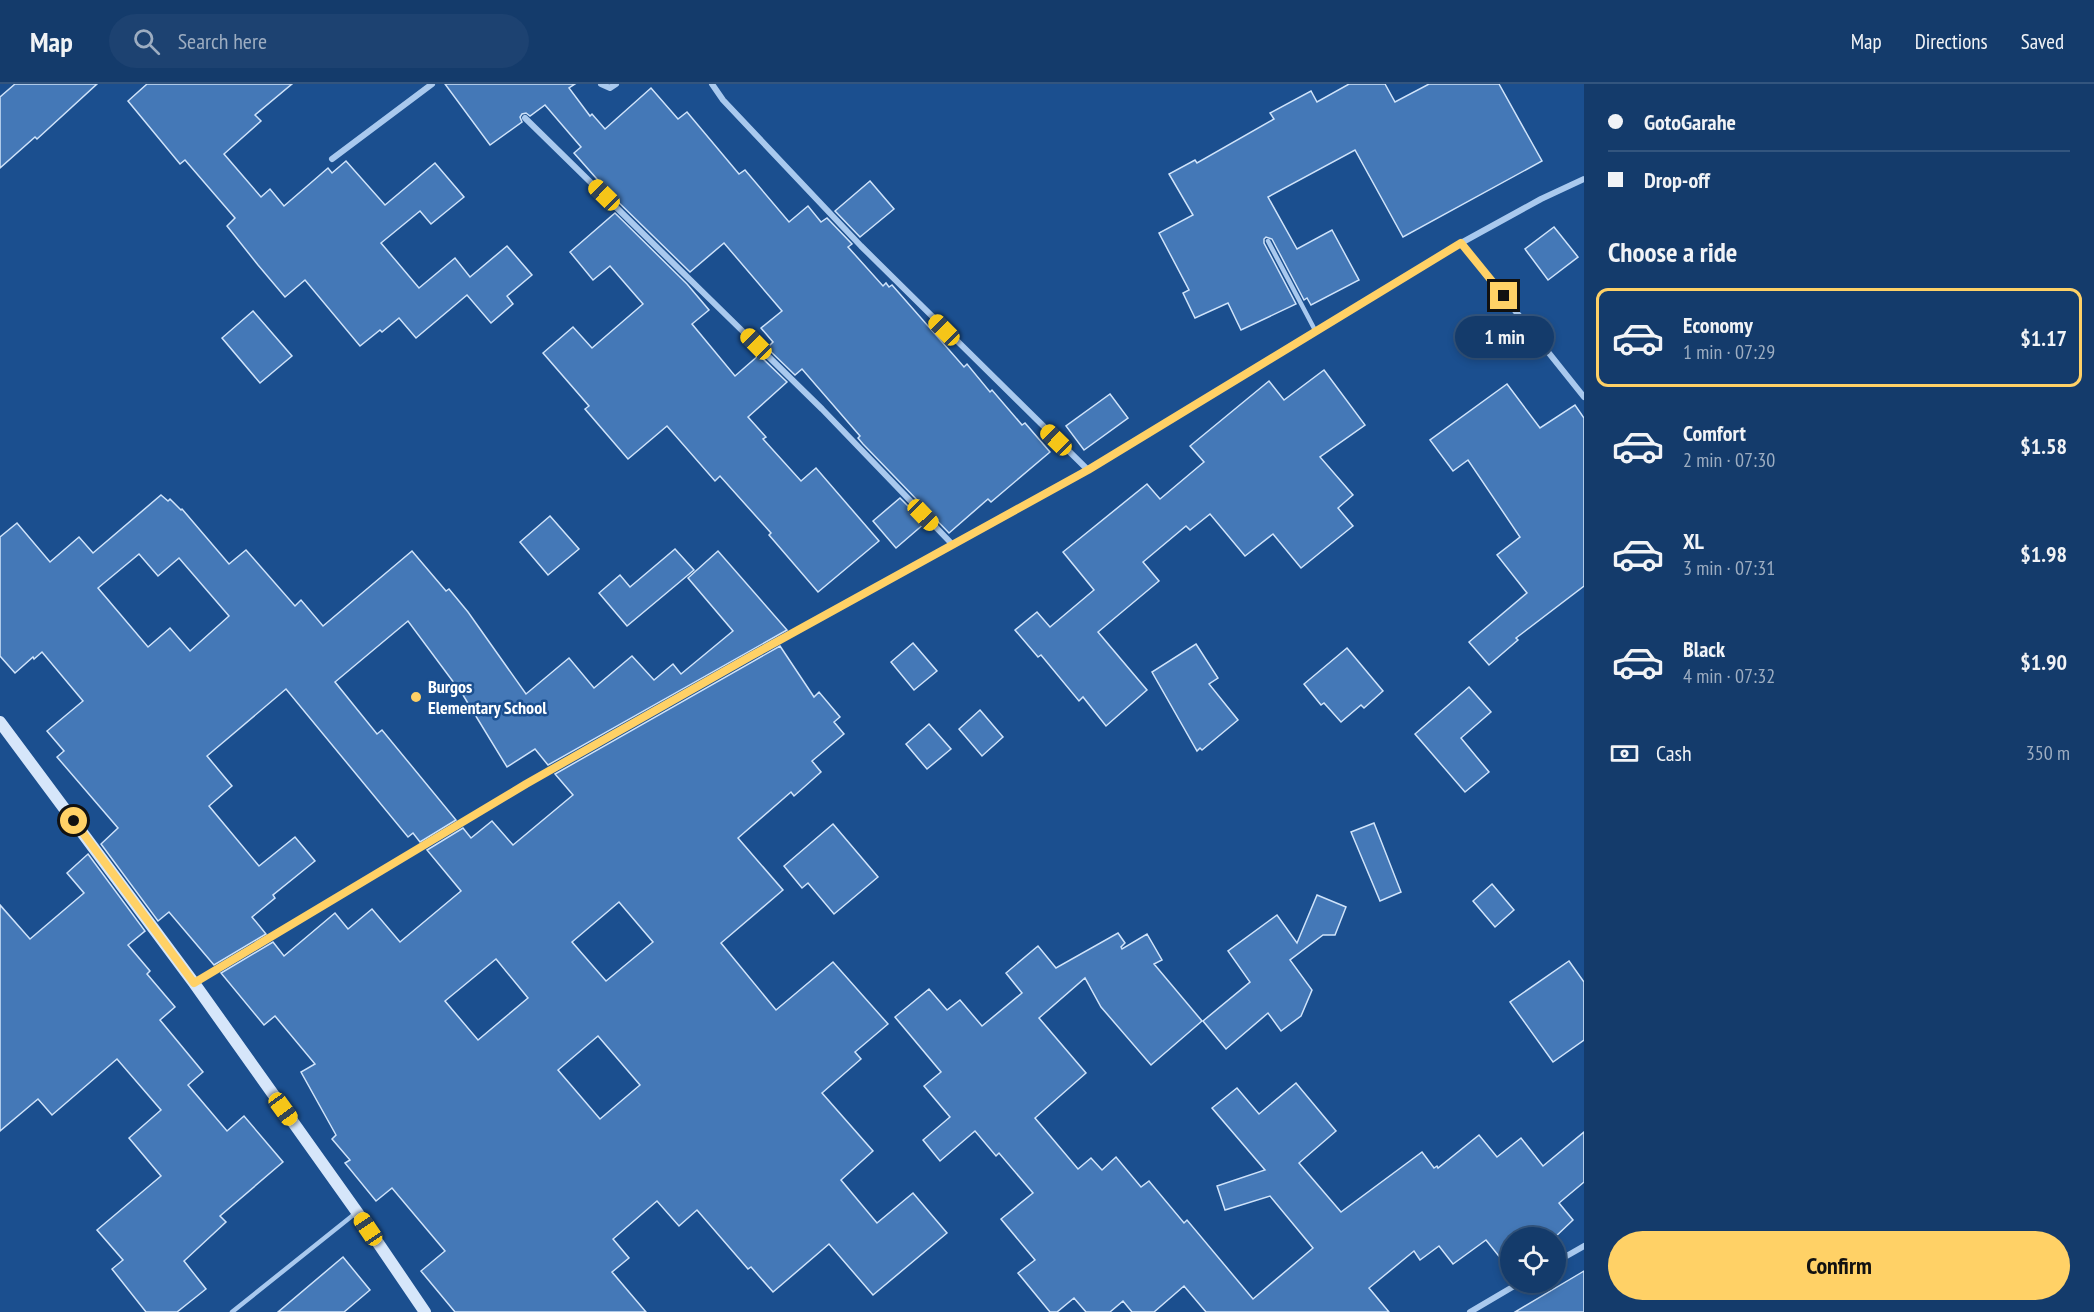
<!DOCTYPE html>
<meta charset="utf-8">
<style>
body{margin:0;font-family:"PT Sans Narrow",sans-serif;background:#1d4271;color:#f1f3f6;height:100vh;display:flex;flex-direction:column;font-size:22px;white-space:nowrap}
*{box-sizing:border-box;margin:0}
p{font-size:20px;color:#9dadc1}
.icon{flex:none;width:33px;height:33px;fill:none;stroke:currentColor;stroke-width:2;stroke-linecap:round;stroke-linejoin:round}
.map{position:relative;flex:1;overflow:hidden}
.details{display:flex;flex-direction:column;background:#143b6b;width:510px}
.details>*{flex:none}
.hud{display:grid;align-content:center;height:132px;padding:0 24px;background:#143b6b}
.tools{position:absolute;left:1500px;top:1143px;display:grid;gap:12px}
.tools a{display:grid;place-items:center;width:66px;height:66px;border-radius:50%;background:#143b6b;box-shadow:0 3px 9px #0003,0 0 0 2px #33557e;font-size:30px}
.end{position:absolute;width:27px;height:27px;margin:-14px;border:8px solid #ffd166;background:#111;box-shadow:0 0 0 3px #111}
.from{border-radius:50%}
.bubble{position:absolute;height:42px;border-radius:21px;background:#143b6b;box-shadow:0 3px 9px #0003,0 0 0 2px #33557e;font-size:20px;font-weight:800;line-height:42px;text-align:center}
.car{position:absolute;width:18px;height:36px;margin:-18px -9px;border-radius:8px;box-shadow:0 0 4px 2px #0007;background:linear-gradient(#f5c518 24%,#345 0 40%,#f5c518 0 76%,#345 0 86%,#f5c518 0)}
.hud b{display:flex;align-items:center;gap:21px;height:57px;font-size:22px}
.hud b+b{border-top:2px solid #33557e}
.hud i{width:15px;height:15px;background:#f1f3f6}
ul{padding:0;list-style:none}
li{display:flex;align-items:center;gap:18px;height:99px;margin:0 12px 9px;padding:0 12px;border:3px solid transparent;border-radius:12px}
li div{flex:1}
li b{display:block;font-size:22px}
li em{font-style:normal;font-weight:800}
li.current{border-color:#ffd166}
li>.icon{width:54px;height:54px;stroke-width:1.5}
h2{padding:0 24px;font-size:27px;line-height:72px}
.pay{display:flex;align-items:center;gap:15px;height:66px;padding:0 24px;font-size:22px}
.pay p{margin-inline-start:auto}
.action{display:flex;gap:12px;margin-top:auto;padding:12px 24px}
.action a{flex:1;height:69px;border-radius:36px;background:#ffd166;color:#111;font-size:24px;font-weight:800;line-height:69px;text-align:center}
header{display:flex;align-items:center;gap:36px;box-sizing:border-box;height:84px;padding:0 30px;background:#143b6b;border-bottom:2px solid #33557e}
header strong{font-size:28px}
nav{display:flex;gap:33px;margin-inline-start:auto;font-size:21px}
.search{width:420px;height:54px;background:#1d4271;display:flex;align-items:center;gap:15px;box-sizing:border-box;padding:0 21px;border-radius:33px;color:#9dadc1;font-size:22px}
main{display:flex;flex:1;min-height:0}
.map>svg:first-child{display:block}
</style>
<header>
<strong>Map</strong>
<div class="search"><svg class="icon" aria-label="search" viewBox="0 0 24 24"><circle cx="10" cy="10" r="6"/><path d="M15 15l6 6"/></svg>Search here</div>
<nav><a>Map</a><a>Directions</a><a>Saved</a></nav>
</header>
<main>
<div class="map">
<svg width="1584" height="1228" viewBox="0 0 1584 1228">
<rect width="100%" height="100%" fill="#1b4f8f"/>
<g fill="#4478b7" stroke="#cfe3fa" stroke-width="1.5" fill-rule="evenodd">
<polygon points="15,0 97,0 37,55 35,53 0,84 0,13"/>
<polygon points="147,0 292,0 255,31 261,37 224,70 261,113 270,105 284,122 328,84 332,89 346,77 385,121 435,79 464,113 431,140 420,127 381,159 419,204 455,174 470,193 507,162 532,191 507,212 513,220 491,239 467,211 416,254 399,234 382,248 380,246 360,262 305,196 285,213 258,181 227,142 235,134 185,76 180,80 128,17"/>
<polygon points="445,0 575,0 569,4 590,32 592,30 605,45 651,4 678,35 687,28 739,90 745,86 789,138 808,122 821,138 827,134 852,160 848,163 883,202 886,199 889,203 892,201 964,283 967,280 990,308 992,306 1022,341 1025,339 1050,368 991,418 988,415 949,449 863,360 858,354 860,352 802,285 795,291 767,264 773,258 761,244 782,227 724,159 690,188 611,111 574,69 581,63 545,21 530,32 526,29 522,30 520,33 522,38 490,61"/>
<polygon points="1349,0 1385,0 1395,18 1429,0 1499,0 1542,77 1403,153 1355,66 1268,113 1297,165 1332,146 1359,196 1311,221 1307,214 1304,216 1272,155 1266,153 1264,155 1264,159 1296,220 1241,246 1228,219 1195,234 1183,209 1189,206 1159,149 1193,131 1169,90 1195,76 1197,79 1274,35 1270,29 1311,7 1317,18"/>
<polygon points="870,97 894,125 860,153 835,127"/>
<polygon points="615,129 687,200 709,226 692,240 735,292 759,271 787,298 748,333 766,353 763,355 801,397 816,384 879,457 818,508 769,451 771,449 720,392 715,397 667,342 628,375 585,325 589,322 543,269 573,243 592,264 643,220 610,182 593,196 570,168"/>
<polygon points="1554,143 1578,173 1548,196 1525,165"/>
<polygon points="253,227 292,272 260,299 222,254"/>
<polygon points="1324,286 1365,341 1320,373 1353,411 1338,424 1353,442 1301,484 1273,450 1245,472 1210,430 1190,446 1186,442 1143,478 1159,497 1098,548 1147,606 1106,642 1083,613 1079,617 1041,571 1038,573 1015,546 1037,528 1050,543 1094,506 1063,468 1147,400 1160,415 1204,378 1190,362 1269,297 1284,316"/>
<polygon points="1507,300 1540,344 1575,321 1584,334 1584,502 1516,554 1518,556 1489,581 1469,558 1527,509 1497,471 1520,453 1468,376 1453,387 1430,356"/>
<polygon points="1110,310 1128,334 1084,366 1066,342"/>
<path d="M161,411L168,417L170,415L181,426L182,425L229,480L246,466L295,522L301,516L323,542L412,467L446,507L449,505L468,528L526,610L569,574L594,604L632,572L654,596L673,580L681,590L733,547L688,494L718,467L787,546L548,681L535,665L507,683L463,611L408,537L335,598L377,650L382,646L456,736L420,758L413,749L408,753L286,605L207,672L232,702L209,722L259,782L295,753L315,777L273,811L275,814L252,833L266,850L214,881L169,828L158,837L101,760L118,744L57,673L64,667L47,647L83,617L42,568L34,575L33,573L15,589L0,572V453L17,439L50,478L79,453L93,469ZM139,470L158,492L179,474L229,532L190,567L170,544L148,563L98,504Z"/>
<polygon points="900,414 925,439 896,464 873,437"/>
<polygon points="550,432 579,465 548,491 520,458"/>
<polygon points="675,465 694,486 627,542 599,509 620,491 630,503"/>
<polygon points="913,559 937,587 914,606 891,578"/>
<polygon points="1196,560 1218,594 1209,600 1238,636 1202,666 1200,664 1197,667 1152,588"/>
<path d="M780,562L814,613L819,608L840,633L834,638L844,650L812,677L821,688L794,712L791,708L738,754L783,806L721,859L776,926L833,878L888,940L855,968L861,975L822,1009L873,1067L841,1096L877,1139L913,1109L947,1149L873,1211L829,1160L773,1208L751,1183L748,1185L697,1126L679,1142L657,1117L613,1155L629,1174L612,1188L646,1228H455L421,1187L445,1167L392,1104L376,1117L345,1079L350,1076L332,1055L336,1051L301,988L315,980L275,932L264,941L221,889L273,858L284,872L335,829L348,845L372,825L400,858L461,807L427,766L463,744L471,754L492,737L513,761L573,711L555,690ZM619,818L653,858L606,897L572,858ZM496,875L528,914L478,956L445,917ZM598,952L640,1001L600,1035L558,986Z"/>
<polygon points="1347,564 1383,607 1364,624 1361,621 1341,638 1324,619 1321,621 1304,600"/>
<polygon points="1469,603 1491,628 1461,654 1489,688 1465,708 1415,650"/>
<polygon points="980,626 1003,653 982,672 959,645"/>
<polygon points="929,640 951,665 927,685 906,660"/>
<polygon points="1374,739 1401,808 1380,817 1351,748"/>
<polygon points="833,740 878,793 834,830 808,799 802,804 784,782"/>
<polygon points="88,770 145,847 128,861 150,887 147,890 175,923 160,936 203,988 188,1001 227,1047 244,1032 283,1078 220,1132 226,1138 184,1177 206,1205 177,1228 146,1228 112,1185 123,1176 97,1146 161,1092 129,1054 161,1026 117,975 52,1031 38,1015 0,1047 0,821 30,855 84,809 67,789"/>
<polygon points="1492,800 1514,826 1495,843 1473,817"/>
<polygon points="1317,811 1346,823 1335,851 1323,851 1290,876 1312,906 1301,932 1281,947 1268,929 1226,965 1203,937 1250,898 1228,867 1277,831 1297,859"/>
<polygon points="1118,849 1125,859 1121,863 1122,865 1147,850 1162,876 1154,880 1202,937 1151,981 1101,923 1085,894 1039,934 1086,989 1035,1034 1078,1085 1091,1074 1102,1086 1116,1073 1141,1103 1149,1097 1184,1139 1187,1136 1253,1215 1313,1164 1270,1112 1225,1126 1217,1102 1265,1086 1212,1024 1237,1004 1259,1030 1296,999 1336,1047 1299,1079 1341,1128 1422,1068 1434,1084 1437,1082 1438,1084 1479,1051 1497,1073 1521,1054 1543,1082 1584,1048 1584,1098 1559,1119 1573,1136 1554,1154 1510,1154 1510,1186 1486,1156 1453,1180 1439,1162 1420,1176 1414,1167 1369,1204 1389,1228 1206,1228 1184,1202 1154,1228 1132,1228 1123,1217 1110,1228 1086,1228 1074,1214 1057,1228 1050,1228 1018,1189 1035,1176 1001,1135 1033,1109 999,1069 996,1072 975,1047 940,1077 923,1056 950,1033 924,1002 941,988 895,933 929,905 947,926 960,916 982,942 1022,909 1006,889 1038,862 1056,884"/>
<polygon points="1569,877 1584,898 1584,956 1553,978 1510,918"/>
<polygon points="343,1173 370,1206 344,1228 278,1228"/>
<polygon points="1584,1187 1584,1228 1515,1228"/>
</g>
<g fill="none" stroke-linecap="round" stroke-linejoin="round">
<g stroke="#a9c9ee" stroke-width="4.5">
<polyline points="1268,157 1316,248"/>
<polyline points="232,1228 357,1128"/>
</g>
<g stroke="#a9c9ee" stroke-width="6">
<polyline points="601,0 610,4 616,0"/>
<polyline points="712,0 723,16 861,162 1088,386"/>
<polyline points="525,34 822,325 952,460"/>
<polyline points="332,75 432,0"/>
<polyline points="1461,159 1584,313"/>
<polyline points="194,899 526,700 751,572 1088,386 1461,159 1541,115 1584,95"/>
<polyline points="1556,1178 1584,1162"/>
<polyline points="1470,1228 1521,1198"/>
</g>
<polyline stroke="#d6e6fa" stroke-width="12" points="0,638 194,899 357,1128 425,1228"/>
</g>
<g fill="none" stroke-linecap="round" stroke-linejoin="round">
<polyline stroke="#ffd166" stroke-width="8" points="74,737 194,899 526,700 751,572 1088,386 1461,159 1504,212"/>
</g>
<circle fill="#ffd166" stroke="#1b4f8f" stroke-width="2" cx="416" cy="613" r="6"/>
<g text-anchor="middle" stroke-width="5" stroke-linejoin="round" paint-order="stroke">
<g font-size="18" font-weight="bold" fill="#fff" stroke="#1b4f8f" text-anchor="start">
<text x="428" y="609">Burgos<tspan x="428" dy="21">Elementary School</tspan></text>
</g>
</g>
</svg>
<div class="tools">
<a><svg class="icon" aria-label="locate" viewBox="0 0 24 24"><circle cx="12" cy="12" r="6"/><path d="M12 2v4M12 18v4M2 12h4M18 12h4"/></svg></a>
</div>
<i class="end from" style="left:74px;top:737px"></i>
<i class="end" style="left:1504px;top:212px"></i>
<div class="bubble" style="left:1455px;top:232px;width:99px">1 min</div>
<i class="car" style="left:604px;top:111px;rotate:314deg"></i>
<i class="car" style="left:944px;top:246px;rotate:315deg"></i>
<i class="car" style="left:756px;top:260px;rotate:315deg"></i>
<i class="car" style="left:1056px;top:356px;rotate:314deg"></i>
<i class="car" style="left:923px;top:431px;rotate:136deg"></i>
<i class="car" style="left:283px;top:1025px;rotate:144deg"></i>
<i class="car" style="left:368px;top:1145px;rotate:326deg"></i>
</div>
<section class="details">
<div class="hud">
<b><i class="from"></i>GotoGarahe</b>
<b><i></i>Drop-off</b>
</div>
<h2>Choose a ride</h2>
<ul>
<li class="current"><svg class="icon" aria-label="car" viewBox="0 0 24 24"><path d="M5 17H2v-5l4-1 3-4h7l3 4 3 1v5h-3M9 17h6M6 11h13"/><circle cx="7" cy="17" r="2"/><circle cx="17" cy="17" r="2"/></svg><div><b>Economy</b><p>1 min · 07:29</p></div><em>$1.17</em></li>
<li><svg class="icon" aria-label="car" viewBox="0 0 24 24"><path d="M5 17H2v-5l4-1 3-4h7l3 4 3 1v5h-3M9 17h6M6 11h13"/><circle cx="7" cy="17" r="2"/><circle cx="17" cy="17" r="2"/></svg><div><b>Comfort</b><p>2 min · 07:30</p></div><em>$1.58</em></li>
<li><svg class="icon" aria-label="car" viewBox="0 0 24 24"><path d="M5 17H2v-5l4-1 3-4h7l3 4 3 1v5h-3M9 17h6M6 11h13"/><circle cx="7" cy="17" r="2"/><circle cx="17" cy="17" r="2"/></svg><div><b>XL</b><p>3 min · 07:31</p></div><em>$1.98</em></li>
<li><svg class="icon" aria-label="car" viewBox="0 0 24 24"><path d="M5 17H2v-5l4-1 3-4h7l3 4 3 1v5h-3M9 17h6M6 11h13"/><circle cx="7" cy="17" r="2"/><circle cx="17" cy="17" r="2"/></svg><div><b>Black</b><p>4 min · 07:32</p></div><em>$1.90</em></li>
</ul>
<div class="pay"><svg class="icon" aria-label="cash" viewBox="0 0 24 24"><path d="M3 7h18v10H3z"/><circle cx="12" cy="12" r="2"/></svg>Cash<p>350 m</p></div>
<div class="action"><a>Confirm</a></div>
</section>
</main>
